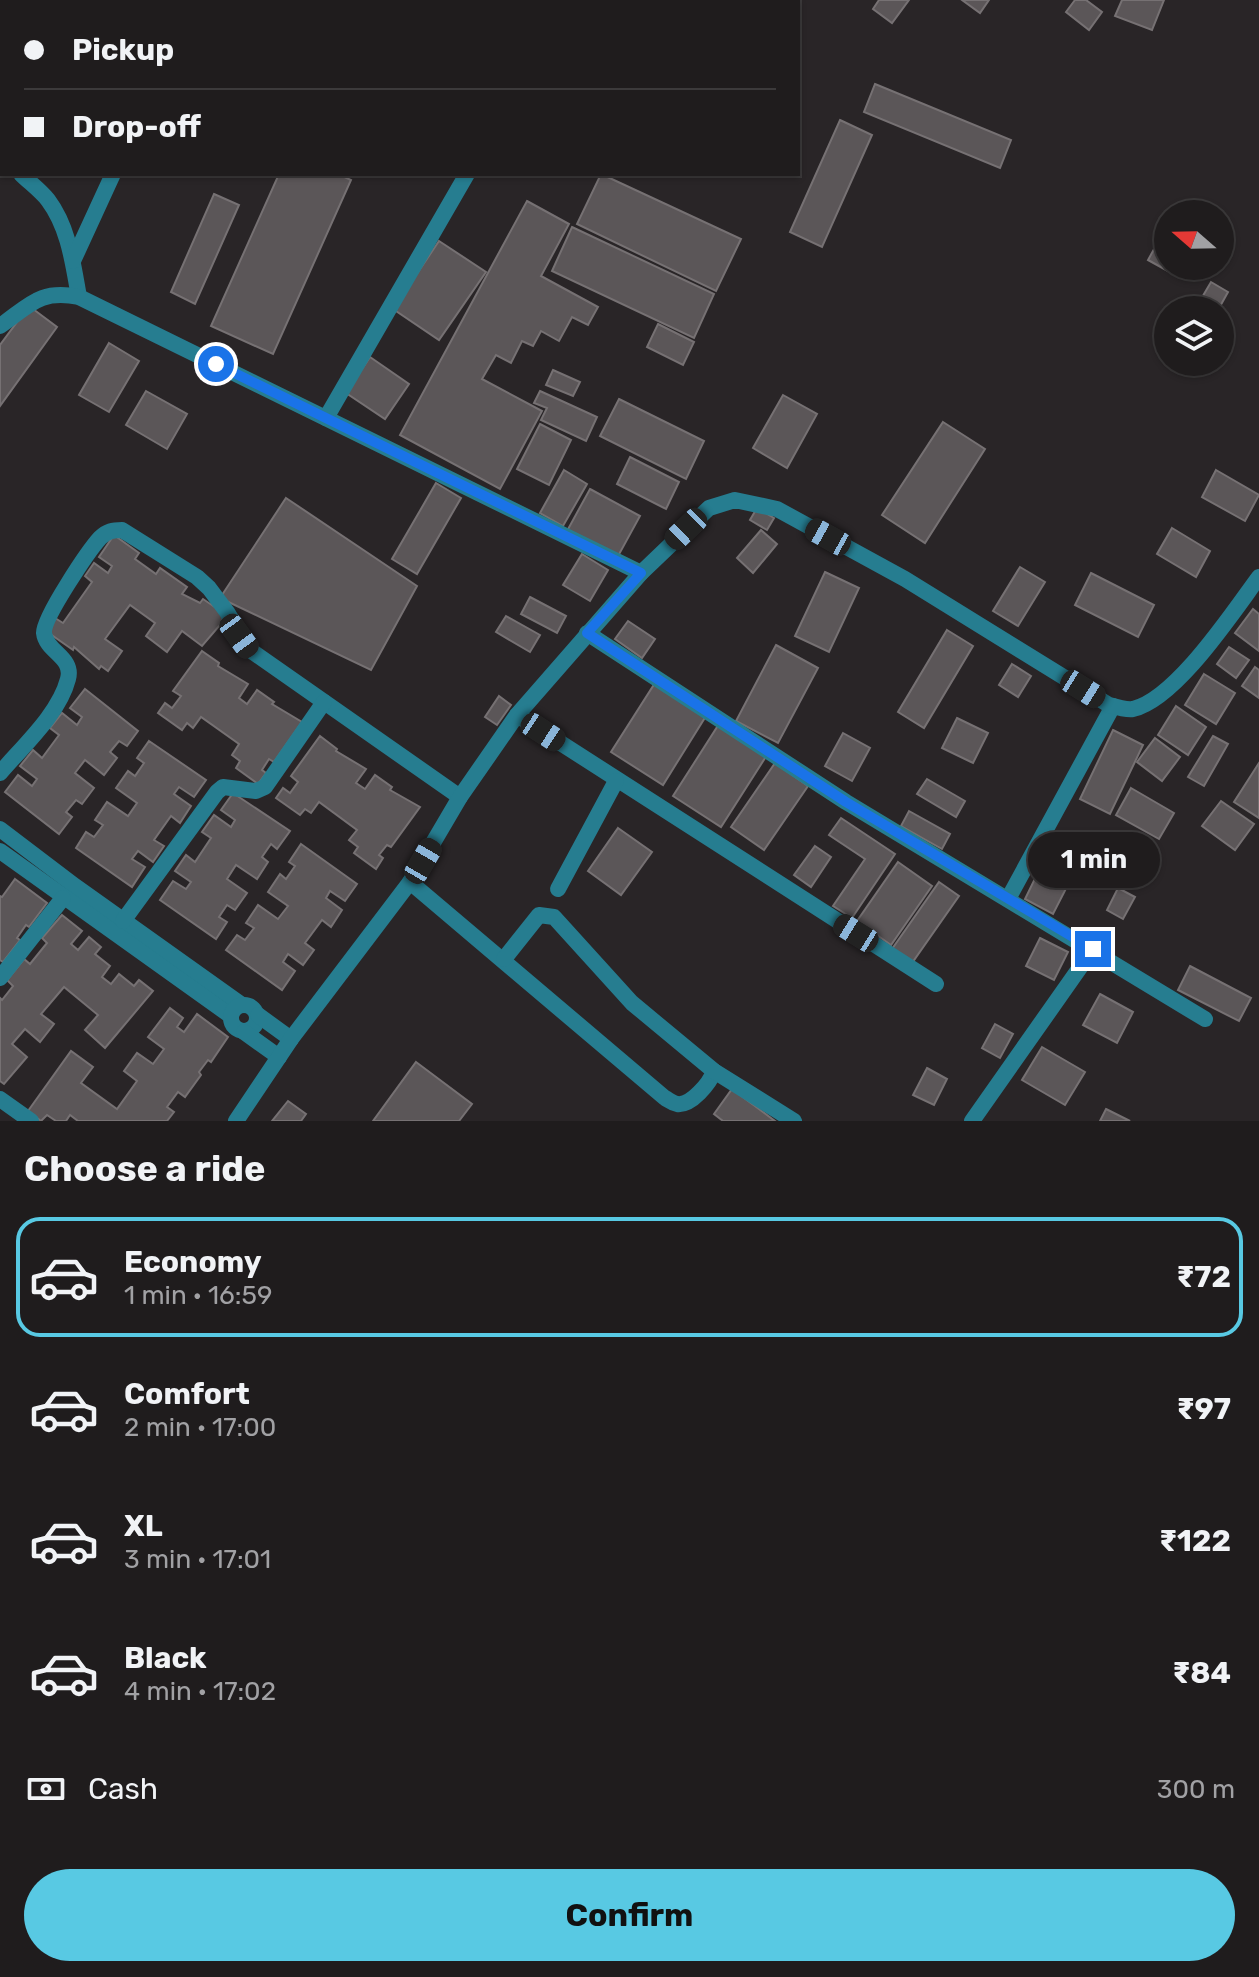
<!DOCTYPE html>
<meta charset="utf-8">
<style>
body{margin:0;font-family:Rubik,sans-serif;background:#272526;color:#f1f3f6;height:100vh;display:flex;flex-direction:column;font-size:30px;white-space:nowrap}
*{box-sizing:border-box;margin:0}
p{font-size:26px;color:#a1a1a4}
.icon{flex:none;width:44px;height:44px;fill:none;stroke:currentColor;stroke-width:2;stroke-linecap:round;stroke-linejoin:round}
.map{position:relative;height:1121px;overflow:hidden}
.panel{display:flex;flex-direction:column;background:#1f1c1d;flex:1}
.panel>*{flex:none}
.guide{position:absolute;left:0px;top:0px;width:800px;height:176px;box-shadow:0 2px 6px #0004,0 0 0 2px #3c3a3b;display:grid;align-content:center;height:176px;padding:0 24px;background:#1f1c1d}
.needle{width:52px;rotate:290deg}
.fabs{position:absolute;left:1154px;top:200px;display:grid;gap:16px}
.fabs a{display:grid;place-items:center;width:80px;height:80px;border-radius:50%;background:#1f1c1d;box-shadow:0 2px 6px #0004,0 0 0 2px #3c3a3b;font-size:40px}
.end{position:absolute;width:36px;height:36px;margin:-18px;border:10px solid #1a73e8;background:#fff;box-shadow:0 0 0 4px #fff}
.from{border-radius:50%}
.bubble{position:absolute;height:56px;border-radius:28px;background:#1f1c1d;box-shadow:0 2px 6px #0004,0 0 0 2px #3c3a3b;font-size:26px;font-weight:700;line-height:56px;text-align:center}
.car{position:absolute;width:24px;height:48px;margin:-24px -12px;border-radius:10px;box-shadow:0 0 6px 2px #0007;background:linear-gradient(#222 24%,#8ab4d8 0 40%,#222 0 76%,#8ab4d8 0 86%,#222 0)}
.guide b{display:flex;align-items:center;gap:28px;height:76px;font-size:30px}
.guide b+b{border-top:2px solid #3c3a3b}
.guide i{width:20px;height:20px;background:#f1f3f6}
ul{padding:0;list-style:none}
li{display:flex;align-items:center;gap:24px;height:120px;margin:0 16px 12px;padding:0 8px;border:4px solid transparent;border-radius:24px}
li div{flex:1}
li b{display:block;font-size:30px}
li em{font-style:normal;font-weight:700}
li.on{border-color:#58c9e3}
li>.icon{width:72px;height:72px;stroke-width:1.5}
h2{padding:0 24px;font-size:36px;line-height:96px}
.pay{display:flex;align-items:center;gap:20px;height:88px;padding:0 24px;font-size:30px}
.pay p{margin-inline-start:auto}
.action{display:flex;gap:16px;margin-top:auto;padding:16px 24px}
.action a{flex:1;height:92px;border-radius:48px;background:#58c9e3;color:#111;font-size:32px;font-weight:700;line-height:92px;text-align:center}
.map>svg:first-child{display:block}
</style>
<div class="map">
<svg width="1259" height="1121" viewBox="0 0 1259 1121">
<rect width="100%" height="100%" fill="#292527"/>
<g fill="#5b5658" stroke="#767173" stroke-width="2">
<polygon points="879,0 909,0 892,23 873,9"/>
<polygon points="962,0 989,0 980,13"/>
<polygon points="1075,0 1086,0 1102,12 1089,30 1066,12"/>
<polygon points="1122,0 1164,0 1152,30 1115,16"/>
<polygon points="875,84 1011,140 1000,168 864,112"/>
<polygon points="840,120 872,135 822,247 790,232"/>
<polygon points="279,174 338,174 351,180 273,354 211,326"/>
<polygon points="601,174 741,239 716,291 577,224"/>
<polygon points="214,194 239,205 195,304 171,292"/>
<polygon points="527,201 569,224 541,276 598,307 588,325 572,317 559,341 541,331 533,346 522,341 511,363 496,355 482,379 542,411 500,489 400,435"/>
<polygon points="1168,224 1168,266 1182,266 1177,276 1148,260"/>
<polygon points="572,227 714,294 694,338 552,271"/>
<polygon points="439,241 486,272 439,340 393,309"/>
<polygon points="1211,282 1228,292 1218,310 1204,310 1197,306"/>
<polygon points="29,306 57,327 0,406 0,345"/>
<polygon points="658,324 694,342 683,365 647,347"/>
<polygon points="109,343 139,361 109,412 79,395"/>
<polygon points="370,357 409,384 385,419 346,393"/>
<polygon points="553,370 580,382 573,396 546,385"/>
<polygon points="146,391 187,414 167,449 126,425"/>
<polygon points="540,391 597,417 586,441 541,420 547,408 534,403"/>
<polygon points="783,395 817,414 787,468 753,448"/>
<polygon points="619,399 704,441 686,479 600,436"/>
<polygon points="943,422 985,449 925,543 882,515"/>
<polygon points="540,424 571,440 549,485 517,469"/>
<polygon points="630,457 679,482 666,509 617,484"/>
<polygon points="564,470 587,484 563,526 540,513"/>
<polygon points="1216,470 1259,495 1245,521 1202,497"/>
<polygon points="436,483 461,498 417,574 392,559"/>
<polygon points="590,489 640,516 617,558 567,531"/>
<polygon points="286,498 417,586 371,670 220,598"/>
<polygon points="757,508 774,518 767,530 750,520"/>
<polygon points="1172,528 1210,551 1196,577 1157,554"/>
<polygon points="761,530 777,544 753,573 737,558"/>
<polygon points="114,535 139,553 135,559 156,574 160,568 187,587 182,594 200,603 203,599 225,614 220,625 202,646 182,631 167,652 146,636 155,623 130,605 105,639 122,651 108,671 101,666 99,669 74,647 73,650 46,631 55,618 63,623 92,582 85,576 94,563 108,573 112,566 99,557"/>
<polygon points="582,554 608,570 590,601 563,585"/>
<polygon points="1020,567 1045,582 1018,626 993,611"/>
<polygon points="825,572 859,588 829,652 795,636"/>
<polygon points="1091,573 1154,605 1138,637 1075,605"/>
<polygon points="530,597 566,616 557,633 521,614"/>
<polygon points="1253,609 1259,614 1259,651 1235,633"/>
<polygon points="506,616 540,635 530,652 496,632"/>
<polygon points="628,621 655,639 642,658 615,639"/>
<polygon points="947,630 973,646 924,728 898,712"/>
<polygon points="776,645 818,668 778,743 736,721"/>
<polygon points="1229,647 1249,660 1236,678 1217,664"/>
<polygon points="202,651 219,663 218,666 248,684 239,698 247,704 257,690 274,702 272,704 302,722 274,762 269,759 262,770 266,773 258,784 236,768 240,761 232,755 239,744 201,717 193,728 187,723 182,730 158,713 165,703 172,708 181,696 173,691"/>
<polygon points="1012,664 1031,676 1018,697 999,685"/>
<polygon points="1255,667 1259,670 1259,698 1242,686"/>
<polygon points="1204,674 1235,693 1216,724 1185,705"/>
<polygon points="655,683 706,716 663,785 611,752"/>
<polygon points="85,689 138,731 127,746 119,741 110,752 117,758 104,775 85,760 75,773 94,788 82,804 76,800 66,812 72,817 59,834 5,792 18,775 32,786 37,779 20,766 33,750 42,758 59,735 50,728 62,713 77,725 82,717 70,708"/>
<polygon points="499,696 511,705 497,725 485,717"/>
<polygon points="1176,706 1206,727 1188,755 1158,735"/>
<polygon points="957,718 988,733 973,763 942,748"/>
<polygon points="719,724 767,755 721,827 673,796"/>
<polygon points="1113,730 1143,745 1110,814 1080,799"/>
<polygon points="843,733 870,748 852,781 825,766"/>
<polygon points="320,736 337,749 336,751 366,769 356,783 365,789 375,775 392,787 390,790 420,807 391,847 387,845 379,855 383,858 376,869 354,853 358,847 349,840 357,830 319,802 311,813 305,809 300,815 276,798 283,788 290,793 298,782 291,776"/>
<polygon points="1213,736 1228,744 1204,786 1188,777"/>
<polygon points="1155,738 1180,757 1162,781 1137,762"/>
<polygon points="149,741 206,780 194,797 179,787 174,794 191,806 180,823 171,816 154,840 164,846 153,862 138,851 132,859 145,867 132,887 76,848 86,832 94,837 103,825 95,820 107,802 128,816 137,803 116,788 128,771 135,776 144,763 137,758"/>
<polygon points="775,763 808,786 764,850 731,827"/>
<polygon points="1259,763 1259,818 1234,802"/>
<polygon points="927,779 965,801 956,817 917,794"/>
<polygon points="1131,788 1174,813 1159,839 1116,815"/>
<polygon points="233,793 290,831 277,849 271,844 262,857 268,862 257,879 236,865 227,879 247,893 235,910 227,905 219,917 227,922 216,939 160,900 173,881 186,889 191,882 175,871 186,855 195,862 211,838 202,832 214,815 231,827 235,820 221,810"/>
<polygon points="1221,801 1254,824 1235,850 1202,826"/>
<polygon points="909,811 950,834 942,849 901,826"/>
<polygon points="841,818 895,854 852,918 833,906 865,859 829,835"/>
<polygon points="618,828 652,852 621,895 588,871"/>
<polygon points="301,844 357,884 345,901 330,891 326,898 342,910 331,927 322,920 305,943 314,950 303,965 288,954 283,962 295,971 282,990 226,950 237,935 245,940 254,928 246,923 258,905 278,919 288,906 268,892 280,874 286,879 295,866 289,862"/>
<polygon points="815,846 831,857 811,887 794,875"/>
<polygon points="1045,858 1074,873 1053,914 1025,899"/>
<polygon points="898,862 932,886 891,945 857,921"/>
<polygon points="15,879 47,903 29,927 26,925 17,938 20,940 3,962 0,960 0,896 2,897"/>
<polygon points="939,882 959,896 912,963 892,949"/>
<polygon points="1118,888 1135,897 1123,919 1107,910"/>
<polygon points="62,915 82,931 71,944 78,950 89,937 101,947 95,954 110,966 102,977 111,984 119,974 134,986 139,980 153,991 105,1048 85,1030 98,1015 64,987 41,1014 54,1024 40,1042 25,1029 12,1044 27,1057 4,1084 0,1081 0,998 2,1000 13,986 7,980 24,959 30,964 47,943 42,938"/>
<polygon points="1040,938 1068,952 1054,980 1026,966"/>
<polygon points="1190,966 1251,998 1239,1021 1178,990"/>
<polygon points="1100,994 1133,1012 1117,1043 1083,1025"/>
<polygon points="170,1008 183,1018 177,1027 184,1032 197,1014 228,1037 211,1062 208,1060 199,1072 201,1075 185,1097 178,1092 167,1107 174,1112 167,1121 78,1121 70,1115 66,1121 56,1121 47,1115 41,1121 28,1111 71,1051 93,1067 81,1083 117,1109 137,1081 124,1071 137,1053 153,1064 164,1049 148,1037"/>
<polygon points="995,1024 1013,1034 1000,1058 982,1048"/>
<polygon points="1042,1047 1085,1072 1065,1105 1022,1080"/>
<polygon points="416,1062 472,1104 459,1121 373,1121"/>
<polygon points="927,1068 947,1079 934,1105 913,1095"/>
<polygon points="732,1089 775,1121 723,1121 714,1114"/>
<polygon points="288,1101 306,1114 301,1121 272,1121"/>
<polygon points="1106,1109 1130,1121 1100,1121"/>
</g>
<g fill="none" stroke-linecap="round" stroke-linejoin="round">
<g stroke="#267d90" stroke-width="16">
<polyline points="517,715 936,984"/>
<path d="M410,882L665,1098C669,1100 672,1103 677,1104C691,1106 710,1083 714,1071"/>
<polyline points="558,889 616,781"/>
<polyline points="504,959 539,915 554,917 632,1003 714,1071 794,1121"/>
</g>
<g stroke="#267d90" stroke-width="16">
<polyline points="579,0 589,0"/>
<polyline points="194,2 194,0"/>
<polyline points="296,2 296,0"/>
<polyline points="559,2 560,0"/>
<polyline points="0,159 2,160"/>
<path d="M21,174C29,182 41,191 48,200C69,228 73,264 79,297"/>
<polyline points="73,261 113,174"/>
<path d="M0,326C30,305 40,289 79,297L641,573"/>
<polyline points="326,418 467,174"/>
<polyline points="587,633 846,802 1205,1019"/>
<path d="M0,773C23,746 59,714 68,679C74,657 46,652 44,633C43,618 89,550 100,538C107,531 113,530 122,530L197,577L209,588L227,612L250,650L460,797"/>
<polyline points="0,829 75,886 242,1005"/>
<polyline points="0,851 231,1016"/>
<polyline points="1008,899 1113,706"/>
<polyline points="123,921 217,792 223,787 256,791 265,787 324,702"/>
<polyline points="0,978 63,898"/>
<circle cx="244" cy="1018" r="13"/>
<polyline points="258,1015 291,1039"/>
<polyline points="244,1032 279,1057"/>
<polyline points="0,1099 31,1121"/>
<polyline points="972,1121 1093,949"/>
</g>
<path stroke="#267d90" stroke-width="16" d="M236,1121L291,1039L410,882L460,797L517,715L641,573L709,508L735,500L777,509L905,579L1109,705C1116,707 1126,710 1133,709C1176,699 1233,612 1259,577"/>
</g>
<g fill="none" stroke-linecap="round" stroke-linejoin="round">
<polyline stroke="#1a73e8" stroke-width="10" points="216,364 641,573 587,633 846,802 1093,949"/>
</g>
</svg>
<div class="fabs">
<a><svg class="needle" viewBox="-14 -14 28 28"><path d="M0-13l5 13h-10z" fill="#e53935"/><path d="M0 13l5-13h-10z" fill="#a1a1a4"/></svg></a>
<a><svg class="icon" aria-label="layers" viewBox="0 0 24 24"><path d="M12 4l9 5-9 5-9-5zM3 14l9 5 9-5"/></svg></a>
</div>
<i class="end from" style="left:216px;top:364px"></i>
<i class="end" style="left:1093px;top:949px"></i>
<div class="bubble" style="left:1028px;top:832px;width:132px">1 min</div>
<i class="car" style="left:686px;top:529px;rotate:226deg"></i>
<i class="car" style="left:828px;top:537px;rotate:299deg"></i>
<i class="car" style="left:239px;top:636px;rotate:144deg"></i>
<i class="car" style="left:1083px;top:689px;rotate:122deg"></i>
<i class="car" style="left:543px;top:732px;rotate:123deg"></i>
<i class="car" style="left:423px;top:861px;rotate:30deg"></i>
<i class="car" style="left:856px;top:933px;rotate:302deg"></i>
<div class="guide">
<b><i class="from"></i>Pickup</b>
<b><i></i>Drop-off</b>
</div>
</div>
<section class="panel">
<h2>Choose a ride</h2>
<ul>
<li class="on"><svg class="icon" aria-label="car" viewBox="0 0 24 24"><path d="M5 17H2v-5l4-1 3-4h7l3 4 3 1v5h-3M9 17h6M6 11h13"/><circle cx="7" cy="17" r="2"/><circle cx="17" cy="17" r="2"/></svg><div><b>Economy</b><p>1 min · 16:59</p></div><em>₹72</em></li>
<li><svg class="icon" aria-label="car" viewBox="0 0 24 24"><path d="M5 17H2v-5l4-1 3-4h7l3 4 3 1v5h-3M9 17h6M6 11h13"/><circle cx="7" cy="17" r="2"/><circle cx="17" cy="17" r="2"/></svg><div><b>Comfort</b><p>2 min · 17:00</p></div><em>₹97</em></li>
<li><svg class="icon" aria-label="car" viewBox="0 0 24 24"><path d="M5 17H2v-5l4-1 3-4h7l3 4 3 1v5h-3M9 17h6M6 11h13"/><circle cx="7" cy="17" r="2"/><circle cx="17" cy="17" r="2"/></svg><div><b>XL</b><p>3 min · 17:01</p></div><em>₹122</em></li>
<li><svg class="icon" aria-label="car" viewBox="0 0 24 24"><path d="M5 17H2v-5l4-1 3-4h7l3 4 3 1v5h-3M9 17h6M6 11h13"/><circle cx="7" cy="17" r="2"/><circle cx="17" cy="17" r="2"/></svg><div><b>Black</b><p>4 min · 17:02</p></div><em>₹84</em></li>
</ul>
<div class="pay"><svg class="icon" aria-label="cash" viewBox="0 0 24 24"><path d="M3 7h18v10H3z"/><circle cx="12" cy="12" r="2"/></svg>Cash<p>300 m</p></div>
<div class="action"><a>Confirm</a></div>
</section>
